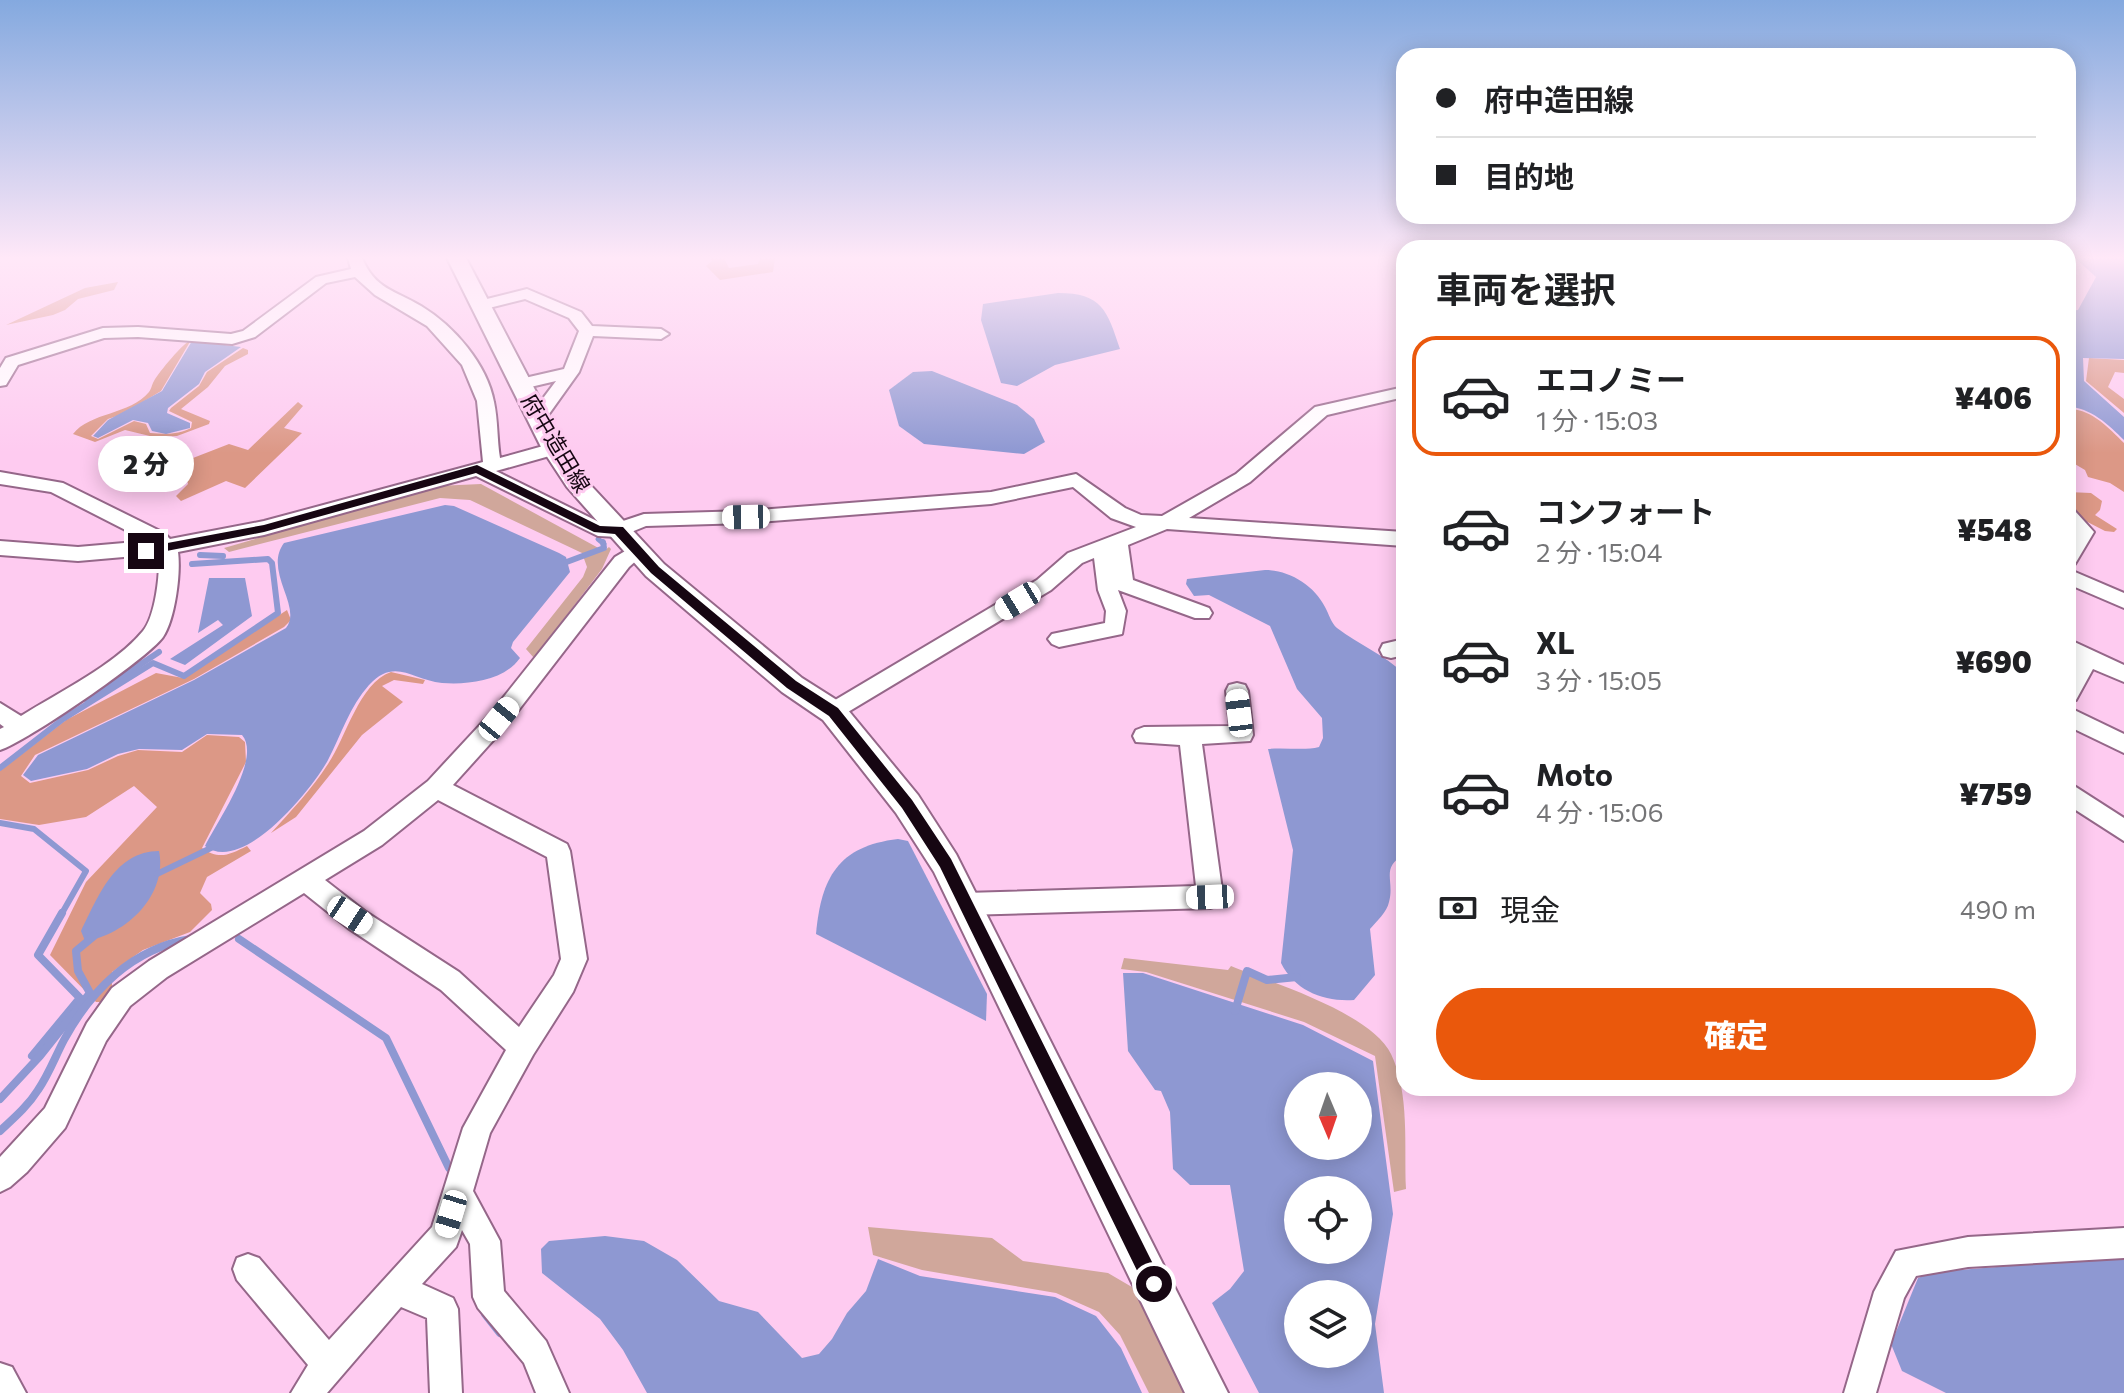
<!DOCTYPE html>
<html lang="ja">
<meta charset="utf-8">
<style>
body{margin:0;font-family:Commissioner,"Noto Sans JP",sans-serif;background:#f6f6f6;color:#202124;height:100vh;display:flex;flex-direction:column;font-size:30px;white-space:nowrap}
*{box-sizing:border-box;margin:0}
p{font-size:26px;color:#757577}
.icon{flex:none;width:44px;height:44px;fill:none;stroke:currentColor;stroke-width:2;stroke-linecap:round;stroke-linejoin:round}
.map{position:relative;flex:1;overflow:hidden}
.sheet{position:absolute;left:1396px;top:240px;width:680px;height:856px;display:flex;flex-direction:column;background:#fff;border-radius:24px;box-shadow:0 4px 20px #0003}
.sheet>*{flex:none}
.guide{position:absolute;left:1396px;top:48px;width:680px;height:176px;border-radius:24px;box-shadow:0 4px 20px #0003;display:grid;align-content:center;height:176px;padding:0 40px;background:#fff}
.needle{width:52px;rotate:178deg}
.tools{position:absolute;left:1284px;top:1072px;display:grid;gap:16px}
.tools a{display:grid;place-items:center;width:88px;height:88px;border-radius:50%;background:#fff;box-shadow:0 4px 20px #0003;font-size:40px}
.end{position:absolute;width:36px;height:36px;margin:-18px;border:10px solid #160612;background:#fff;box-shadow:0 0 0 4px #fff}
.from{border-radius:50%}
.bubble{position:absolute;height:56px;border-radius:28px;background:#fff;box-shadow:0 4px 20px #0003;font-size:26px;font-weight:800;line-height:56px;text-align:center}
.car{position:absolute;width:24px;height:48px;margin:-24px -12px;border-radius:10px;box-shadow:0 0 6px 2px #0007;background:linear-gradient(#fff 24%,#345 0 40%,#fff 0 76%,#345 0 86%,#fff 0)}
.guide b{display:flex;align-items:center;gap:28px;height:76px;font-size:30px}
.guide b+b{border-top:2px solid #e0e0e0}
.guide i{width:20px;height:20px;background:#202124}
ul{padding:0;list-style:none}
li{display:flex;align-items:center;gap:24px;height:120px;margin:0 16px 12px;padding:0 24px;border:4px solid transparent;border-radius:24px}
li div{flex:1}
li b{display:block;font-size:30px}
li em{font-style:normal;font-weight:800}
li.current{border-color:#ea580c}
li>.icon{width:72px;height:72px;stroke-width:1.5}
h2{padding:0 40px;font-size:36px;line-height:96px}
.pay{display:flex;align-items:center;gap:20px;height:88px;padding:0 40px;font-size:30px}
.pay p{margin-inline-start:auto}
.primary-button{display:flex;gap:16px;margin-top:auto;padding:16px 40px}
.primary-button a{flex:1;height:92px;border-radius:48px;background:#ea580c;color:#fff;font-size:32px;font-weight:800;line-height:92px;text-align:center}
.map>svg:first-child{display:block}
</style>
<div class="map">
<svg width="2124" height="1393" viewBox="0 0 2124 1393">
<rect width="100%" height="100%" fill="#fecbf0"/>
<g fill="#d0a79b">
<polygon points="481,484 604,551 609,547 611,549 602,569 534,658 526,649 583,577 587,567 582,553 470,500 440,498 229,552 224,548 437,486"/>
<path d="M1124,958L1228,970L1231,966C1273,983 1371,1013 1391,1054C1410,1093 1404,1147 1406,1189L1394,1192L1375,1056L1304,1022L1146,972L1121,969Z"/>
<polygon points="868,1227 992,1238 1023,1261 1108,1273 1137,1290 1188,1393 1149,1393 1120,1335 1099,1312 1056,1293 922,1270 873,1255"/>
</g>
<g fill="#dc9886">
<polygon points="710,258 724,258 729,268 758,264 760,258 775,258 773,272 720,280 706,266 712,261"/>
<polygon points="118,282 114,290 78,299 65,310 53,315 6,325 85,288"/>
<path d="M191,340L161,391L123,414L108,419L91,436L98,439L134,421L146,424L150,433C165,434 178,435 191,428L192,422L169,411L171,408L199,386L207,372L243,348L248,350V354L225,366L208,387L181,409L210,421L209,424L177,436L154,437L125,430L95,442L73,434C90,412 130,415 149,392C151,390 152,384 154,381C159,372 184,342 191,340Z"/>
<polygon points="2089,358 2124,360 2124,373 2115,372 2108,387 2124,399 2124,413 2086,381"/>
<polygon points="298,402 303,406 284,428 302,433 245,488 226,481 181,501 176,496 188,484 186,476 177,474 152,481 151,477 157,472 229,444 248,450"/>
<path d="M2071,409C2092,410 2109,428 2124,443V492L2110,483L2088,477L2085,470L2068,460Z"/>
<polygon points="2068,492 2091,493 2102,501 2100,510 2095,515 2117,529 2114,532 2105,531 2068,512"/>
<path d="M287,610L291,620L284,627L194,679L35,755L21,776L30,783L88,770L118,756L138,750L182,752L207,735L239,737L245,742L246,762L202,848C219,860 229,855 247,846L251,851L207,877L200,893L211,904L212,910L190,932L143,950L112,972V996L103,1002H96L50,955L86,882L157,807L134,786L86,817L39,825L0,819V771L66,720L156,673L183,678Z"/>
<path d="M391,672L425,680L423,684L394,680L382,686L403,702L362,735L296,817L271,833C291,811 312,789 328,764C346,738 359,683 391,672Z"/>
</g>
<g fill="#8e98d2" fill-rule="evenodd">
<path d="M2075,258H2124V359L2083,358L2084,381L2124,417V440C2109,425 2090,407 2068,407V311L2078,310L2096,277Z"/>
<path d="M1058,293C1102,293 1107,310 1120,349L1055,365L1017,386L1001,383L981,320L983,304Z"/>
<polygon points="192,341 241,347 205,372 199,384 168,408 167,413 190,423 190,428 166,434 152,431 148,423 133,420 98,438 93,436 108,420 162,391"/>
<polygon points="932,371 1017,405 1034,419 1045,442 1024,454 924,444 899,426 889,390 913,372"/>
<path d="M445,505L454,506L559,553L566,557L570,572L513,642L511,648L520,658C504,681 468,685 442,683C412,680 395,657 369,685C350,706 341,735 328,760C311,791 242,875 205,846C217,822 262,758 242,735L207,734L182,750L139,749L118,754L87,769L31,781L23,775L38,755L194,680L286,628C303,607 263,571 284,543Z"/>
<path d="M1265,570C1289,570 1314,585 1325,607C1329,614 1331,623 1337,628C1359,645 1384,654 1404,674V855C1380,868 1395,880 1389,902C1387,912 1377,921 1370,929L1375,975L1354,1000C1324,1002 1295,991 1281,963L1293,850L1268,749C1285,747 1304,751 1319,747L1323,738L1322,718L1297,689L1270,626L1209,595L1194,596L1186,584L1187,579Z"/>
<polygon points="209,578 245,578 252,616 185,665 170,659 223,625 218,620 198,633"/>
<path d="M898,839L908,841L987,994L986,1021L816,934C821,878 838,846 898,839Z"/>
<path d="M159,851C168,894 127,935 85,941L81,931C98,897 115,851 159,851Z"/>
<path d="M1123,973H1143L1303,1025L1373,1061L1393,1214L1375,1324L1384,1393H1259L1212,1303L1230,1289L1244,1271L1230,1185H1190L1173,1169L1170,1112L1161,1091L1155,1090L1128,1051ZM1298,1086H1358V1146H1298ZM1298,1190H1358V1250H1298ZM1298,1294H1358V1354H1298Z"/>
<polygon points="605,1236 644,1241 677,1260 719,1301 758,1312 802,1358 819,1354 832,1339 847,1313 866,1291 878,1259 920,1276 1055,1297 1096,1316 1121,1348 1142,1393 647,1393 623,1350 600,1319 542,1273 541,1249 549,1241"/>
<polygon points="2124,1257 2124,1393 1946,1393 1902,1371 1891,1344 1918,1278 1934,1272"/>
</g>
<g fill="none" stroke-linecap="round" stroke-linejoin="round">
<polyline stroke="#8e98d2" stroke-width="5" points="598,539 604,544"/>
<g stroke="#8e98d2" stroke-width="6">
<polyline points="200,555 223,556"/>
<polyline points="564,563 604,548 603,542"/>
<polyline points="87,700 159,652"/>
<polyline points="0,768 63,719 153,663 184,676 278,613 272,563 268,559 192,564"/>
<polyline points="0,823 34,829 86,871 61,915"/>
<polyline points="157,874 215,846"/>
</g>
<g stroke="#8e98d2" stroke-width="8">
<polyline points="239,939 386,1038 449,1168"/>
<polyline points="1235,1011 1247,971 1267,980 1297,977"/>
<polyline points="32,1056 80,998 38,955 62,913"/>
<polyline points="0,1099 40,1056 90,993 78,971 76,951 94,936"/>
<path d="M0,1131C14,1118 28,1106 38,1090C49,1074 55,1057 64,1040C91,990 133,948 191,939"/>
<polyline points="485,1314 500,1333"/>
</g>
<defs>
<g id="minor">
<path d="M348,258H362C375,289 394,290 421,306C454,326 487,364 494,402C498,421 497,439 500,458L554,443L563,449L560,453L496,471L601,523H617L644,514L746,511L991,492L1076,474L1125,508L1141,515L1162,516L1236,474L1315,407L1404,387V397L1327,415L1250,482L1189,518L1404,532V546L1167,529L1128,545L1133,580L1209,608L1212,613L1209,618H1195L1118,590L1126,611L1122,634L1059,647L1052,644L1048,639L1052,634L1105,623L1106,611L1098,590L1094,558L1082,563L1051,590L833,721L825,718L822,712L825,706L1037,580L1068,553L1136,527L1111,518L1073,487L991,504L746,523L646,526L619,537L598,536L476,476L264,535L178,552C181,573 175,619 163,637C147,659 26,742 0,750V729L4,727L0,724V703L21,716C59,692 115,665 143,631C155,617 161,572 158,554L78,561L0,555V541L78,547L147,541L51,492L0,484V472L63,483L164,533L170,539L264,521L483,462L477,401L462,365L427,326L375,295L355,277L326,283L255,337L232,344L138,337L104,338L18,365L6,385L0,386V368L6,358L103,328L138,327L231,334L243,331L316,277L351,269Z"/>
<polygon points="527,289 581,312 592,326 661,329 669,334 661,339 593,336 579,372 544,421 532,421 529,417 556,381 522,389 513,384 516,380 564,369 579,331 569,318 525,299 481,310 473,305 475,302"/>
<polygon points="2068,510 2075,511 2094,532 2075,564 2068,566 2068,542 2074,533 2068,527"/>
<path d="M637,544L647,551L629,567L507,725L453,785L567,844L570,851L587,959L573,992L533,1055L490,1133L473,1191L500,1241L504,1291L546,1341L569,1393H536L524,1363L478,1308L473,1297L470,1244L462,1230L456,1247L422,1284L453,1298L458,1309L462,1393H430L427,1318L401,1307L327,1393H291L308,1365L237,1280L233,1269L237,1258L248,1254L259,1258L329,1340L432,1227L463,1128L506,1050L441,990L348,928L304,893L167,977L130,1006L106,1041L65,1128L27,1172L10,1187L0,1192V1157L45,1108L87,1023L112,988L149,961L364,831L428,781L491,713L615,557ZM438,800L547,857L561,959L554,975L519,1027L459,972L366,912L325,880L382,845Z"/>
<polygon points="2068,569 2124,593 2124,608 2068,584"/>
<polygon points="1404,639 1404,655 1391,658 1383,656 1380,650 1383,644"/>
<polygon points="2068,639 2124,665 2124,682 2093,669 2076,700 2068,702 2068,675 2076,660 2068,656"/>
<polygon points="1237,683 1245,685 1248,691 1253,735 1250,741 1202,744 1223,897 1219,905 1210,908 965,915 956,912 952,904 956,896 965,893 1196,886 1180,745 1136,742 1133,736 1136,730 1144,727 1230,726 1226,691 1229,685"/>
<polygon points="2068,707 2124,734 2124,753 2068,726"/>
<polygon points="2068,782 2124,818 2124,841 2068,805"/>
<polygon points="2124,1228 2124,1258 1968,1267 1916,1276 1904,1298 1876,1393 1844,1393 1874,1292 1896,1251 1968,1237"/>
<polygon points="0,1363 12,1367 26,1393 0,1393"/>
</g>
<polygon id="major" points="447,258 466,258 566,449 583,477 664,564 802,678 843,704 918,795 956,854 1228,1393 1185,1393 934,872 896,813 823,720 782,692 646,576 567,487 542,449"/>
</defs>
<use href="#minor" stroke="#956789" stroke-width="4"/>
<use href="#major" stroke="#956789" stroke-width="4"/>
<use href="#minor" fill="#fff" fill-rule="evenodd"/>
<use href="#major" fill="#fff" fill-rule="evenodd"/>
</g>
<linearGradient id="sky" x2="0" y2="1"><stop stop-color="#84a9df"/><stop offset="0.57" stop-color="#ffe8f8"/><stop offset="1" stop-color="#ffe8f8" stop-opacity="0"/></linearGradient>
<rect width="2124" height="453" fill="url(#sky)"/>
<polygon fill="#160612" points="477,465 600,526 623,527 659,567 796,681 838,708 912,800 951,859 1160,1278 1163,1284 1160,1291 1154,1293 1147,1291 940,867 902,808 829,716 787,688 651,573 615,534 594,532 476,473 264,532 146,555 140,551 146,547 264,525"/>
<g text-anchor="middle" stroke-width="6" stroke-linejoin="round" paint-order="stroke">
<g font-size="22" fill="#160612" stroke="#fecbf0">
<text transform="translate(556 443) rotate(59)" y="8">府中造田線</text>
</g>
</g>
</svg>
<div class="tools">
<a><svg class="needle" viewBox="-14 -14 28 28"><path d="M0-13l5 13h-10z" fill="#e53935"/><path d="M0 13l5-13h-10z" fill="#757577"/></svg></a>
<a><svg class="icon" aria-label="locate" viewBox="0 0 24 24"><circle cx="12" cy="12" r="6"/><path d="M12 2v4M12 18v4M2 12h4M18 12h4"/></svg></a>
<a><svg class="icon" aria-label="layers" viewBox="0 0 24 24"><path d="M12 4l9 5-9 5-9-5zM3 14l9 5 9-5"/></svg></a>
</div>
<i class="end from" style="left:1154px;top:1284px"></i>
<i class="end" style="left:146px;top:551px"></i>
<div class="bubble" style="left:98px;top:436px;width:96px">2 分</div>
<i class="car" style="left:746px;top:517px;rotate:269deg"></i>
<i class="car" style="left:1018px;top:601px;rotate:239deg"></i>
<i class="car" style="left:1239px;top:713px;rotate:353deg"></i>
<i class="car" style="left:499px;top:719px;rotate:39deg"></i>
<i class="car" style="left:1210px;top:897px;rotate:268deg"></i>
<i class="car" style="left:350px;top:915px;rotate:123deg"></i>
<i class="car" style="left:451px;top:1214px;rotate:197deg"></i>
<div class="guide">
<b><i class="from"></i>府中造田線</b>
<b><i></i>目的地</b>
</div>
<section class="sheet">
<h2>車両を選択</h2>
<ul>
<li class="current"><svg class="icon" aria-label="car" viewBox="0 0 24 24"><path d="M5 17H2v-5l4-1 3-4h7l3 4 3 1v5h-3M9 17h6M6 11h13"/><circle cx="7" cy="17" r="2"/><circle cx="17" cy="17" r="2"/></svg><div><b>エコノミー</b><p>1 分 · 15:03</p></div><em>¥406</em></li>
<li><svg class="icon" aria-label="car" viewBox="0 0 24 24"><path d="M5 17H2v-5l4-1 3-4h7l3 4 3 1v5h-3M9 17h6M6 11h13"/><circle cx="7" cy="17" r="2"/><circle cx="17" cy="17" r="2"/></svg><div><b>コンフォート</b><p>2 分 · 15:04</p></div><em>¥548</em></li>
<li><svg class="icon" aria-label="car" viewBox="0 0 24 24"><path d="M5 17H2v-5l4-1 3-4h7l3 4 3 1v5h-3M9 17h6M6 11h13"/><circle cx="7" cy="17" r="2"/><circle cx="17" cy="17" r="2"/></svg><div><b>XL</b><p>3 分 · 15:05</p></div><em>¥690</em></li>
<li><svg class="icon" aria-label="car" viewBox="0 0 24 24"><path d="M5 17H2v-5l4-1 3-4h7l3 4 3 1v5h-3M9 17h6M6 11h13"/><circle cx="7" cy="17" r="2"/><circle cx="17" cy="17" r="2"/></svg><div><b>Moto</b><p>4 分 · 15:06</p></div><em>¥759</em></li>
</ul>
<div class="pay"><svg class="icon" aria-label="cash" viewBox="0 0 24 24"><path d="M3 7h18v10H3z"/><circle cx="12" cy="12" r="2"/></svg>現金<p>490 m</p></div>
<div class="primary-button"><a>確定</a></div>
</section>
</div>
